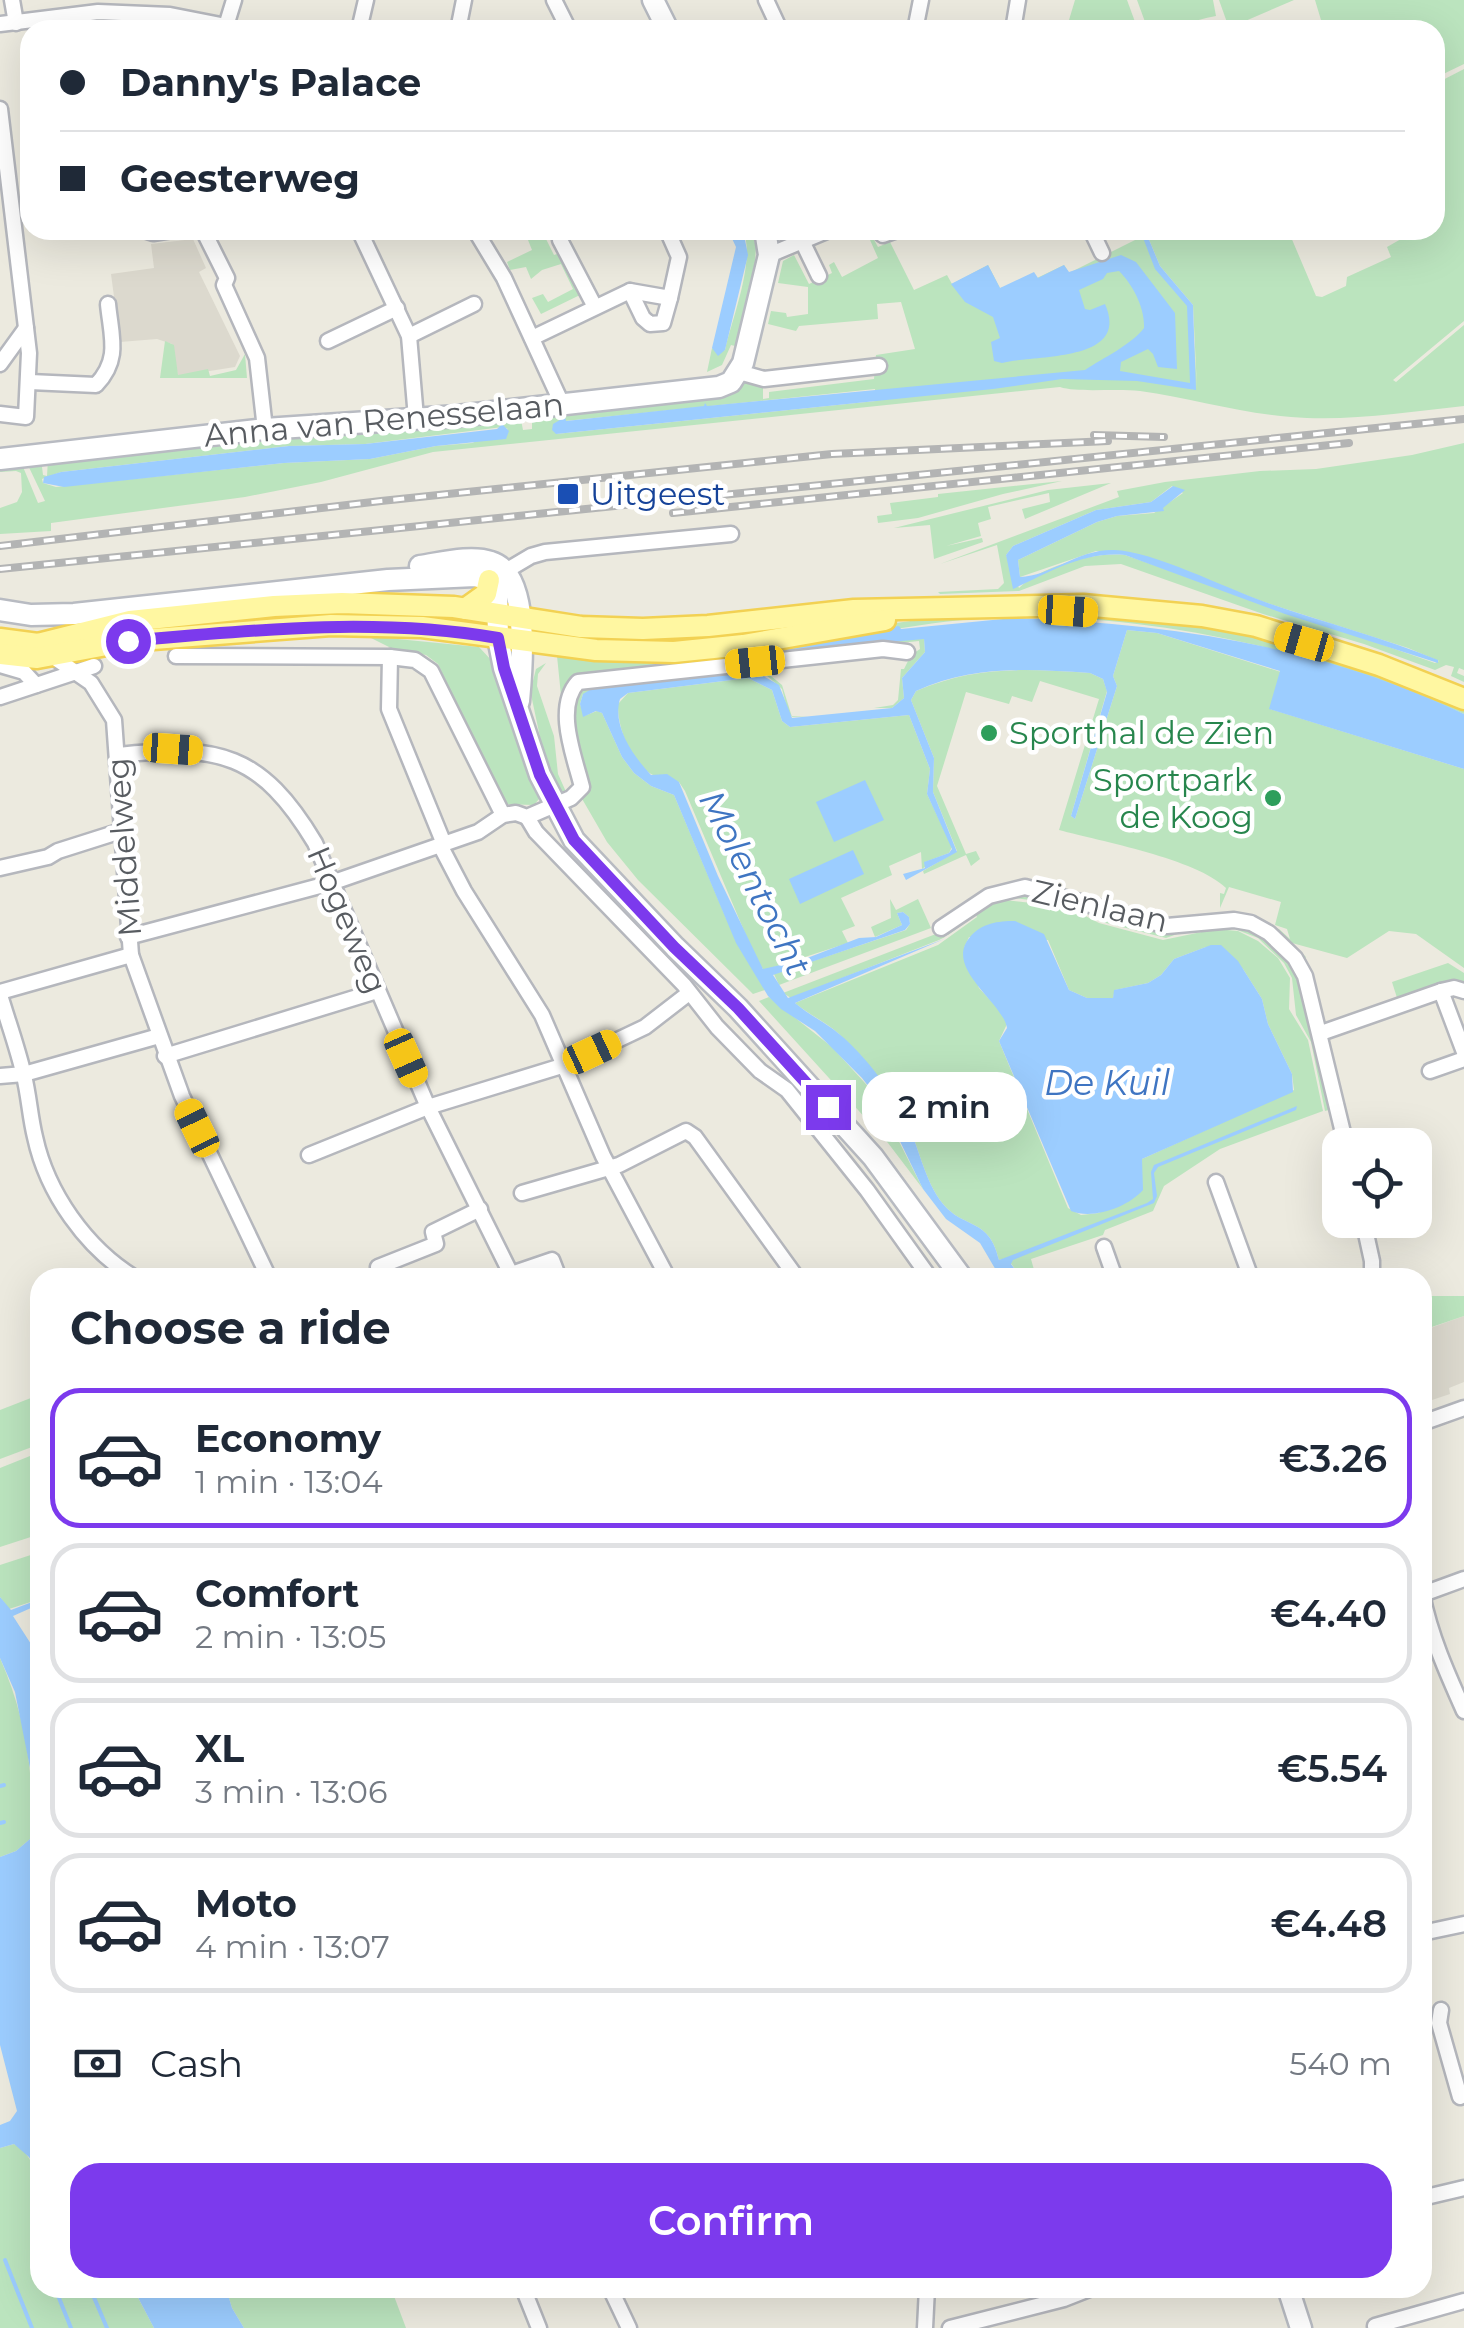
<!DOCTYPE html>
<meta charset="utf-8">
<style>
body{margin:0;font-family:Montserrat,sans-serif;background:#f2f2f3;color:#1f2937;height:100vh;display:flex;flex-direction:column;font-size:38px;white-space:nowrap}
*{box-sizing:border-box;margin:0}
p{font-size:32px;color:#747a83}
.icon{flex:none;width:55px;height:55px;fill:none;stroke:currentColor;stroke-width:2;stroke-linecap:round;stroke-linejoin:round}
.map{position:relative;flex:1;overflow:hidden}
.details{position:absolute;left:30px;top:1268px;width:1402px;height:1030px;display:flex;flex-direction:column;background:#fff;border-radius:30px;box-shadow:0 10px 40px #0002}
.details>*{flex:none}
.top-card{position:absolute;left:20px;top:20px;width:1425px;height:220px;border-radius:30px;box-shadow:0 10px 40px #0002;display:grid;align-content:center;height:220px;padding:0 40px;background:#fff}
.fabs{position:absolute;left:1322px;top:1128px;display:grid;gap:20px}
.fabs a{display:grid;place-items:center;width:110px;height:110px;border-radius:20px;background:#fff;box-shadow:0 10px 40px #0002;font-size:50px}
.end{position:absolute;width:45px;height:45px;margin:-22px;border:12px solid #7c3aed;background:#fff;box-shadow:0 0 0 5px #fff}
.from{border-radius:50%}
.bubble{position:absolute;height:70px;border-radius:30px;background:#fff;box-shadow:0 10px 40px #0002;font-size:32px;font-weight:600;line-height:70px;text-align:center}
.car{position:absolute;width:30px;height:60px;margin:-30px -15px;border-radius:12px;box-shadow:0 0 8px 2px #0007;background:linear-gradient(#f5c518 24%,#345 0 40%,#f5c518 0 76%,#345 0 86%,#f5c518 0)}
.top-card b{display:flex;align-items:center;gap:35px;height:95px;font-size:38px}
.top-card b+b{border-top:2px solid #e0e1e3}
.top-card i{width:25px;height:25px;background:#1f2937}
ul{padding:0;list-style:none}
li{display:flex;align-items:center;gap:30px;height:140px;margin:0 20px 15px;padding:0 20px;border:5px solid #e0e1e3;border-radius:30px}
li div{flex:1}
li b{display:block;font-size:38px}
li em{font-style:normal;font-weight:600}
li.current{border-color:#7c3aed}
li>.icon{width:90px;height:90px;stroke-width:1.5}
h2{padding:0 40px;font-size:45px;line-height:120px}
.pay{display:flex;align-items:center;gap:25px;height:110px;padding:0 40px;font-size:38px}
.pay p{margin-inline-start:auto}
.cta{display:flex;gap:20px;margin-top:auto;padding:20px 40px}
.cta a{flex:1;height:115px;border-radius:30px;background:#7c3aed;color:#fff;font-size:40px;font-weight:600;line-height:115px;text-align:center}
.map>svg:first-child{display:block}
</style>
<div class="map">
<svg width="1464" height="2328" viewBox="0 0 1464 2328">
<rect width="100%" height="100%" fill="#eceadf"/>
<g fill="#dcd9ce">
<polygon points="193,239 206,268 199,272 240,356 235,367 178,376 172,344 157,339 120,342 111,274 154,268 151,244"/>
<polygon points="1464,1316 1464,1382 1449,1388 1450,1394 1423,1403 1422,1331"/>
</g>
<g fill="#bbe4be" fill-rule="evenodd">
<polygon points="1075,0 1127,0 1138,30 1066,30"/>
<path d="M1137,0H1213L1216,16C1192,20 1173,30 1148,30Z"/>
<polygon points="1219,0 1294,0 1229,28"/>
<polygon points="1315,0 1464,0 1464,64 1435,78 1435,30 1324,30"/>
<path d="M1464,69V321L1393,380L1396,382L1464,325V406C1407,412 1346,422 1291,417C1239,413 1190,398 1140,391C1116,388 1078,393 1060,387L433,452L321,482L245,497L51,523V531L0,534V508L17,502L22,492L21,473L16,471L0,472V465L21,462L38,503L45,501L26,461L41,459L43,475L47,476L48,459L249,437L389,428L429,429L444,425L448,428L511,421L520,415L523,430L532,429V415L550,417L687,402L691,397L753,379L763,383V399L769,398V392L874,379L876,355L915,349L901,302L877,304L878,319L799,326L796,331L768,324L771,311L786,313L787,317L808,314V287L778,283L783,261L794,255L809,284L832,273L829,265L834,262L842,277L878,258L870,240L873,238L878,247L890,242L914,290L947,275L952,284L988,265L1000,288L1037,278L1064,265L1069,273L1143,236L1156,267L1192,310L1197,389L1193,305L1160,266L1145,230H1288L1316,296L1322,297L1346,286L1347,277L1391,257L1387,247L1401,239L1397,230H1435V84ZM875,389L876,401L556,434L564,417L565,421ZM503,427L508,429L472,443L436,446L370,459L284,463L56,487L43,483L42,479L61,472L289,446L365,444Z"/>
<path d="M743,230H751L756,247L755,262L735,346L731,345L722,365L707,372L712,348L719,353L725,350C732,318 756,260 743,230Z"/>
<polygon points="543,233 554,255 560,253 580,295 541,314 532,298 543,294 548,302 573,289 561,264 542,270 531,279 526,267 510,270 507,262 532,250 528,240"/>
<polygon points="165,341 174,345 178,375 208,369 210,376 236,370 245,354 247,378 160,378"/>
<path d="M1464,443V670L1459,668L1457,673L1464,676V682L1451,676L1454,667L1446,665L1435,670L1364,644L1263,614L1121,564L1085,566L1019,591L940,594L938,592L998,589L1004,583L997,545L940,564L1119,497L1117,491L1165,482L1260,471L1316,469L1412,455ZM1172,486L1183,493L1154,513L1117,516L1097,522L1018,560L1020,577L1096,551L1137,554L1264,602L1408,648L1439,661L1435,663L1125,555C1093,552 1042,566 1019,588L1006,555L1013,546L1096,510L1151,502Z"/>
<polygon points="1062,481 1003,494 918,518 878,523 877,516 892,514 890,503 938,497 938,494"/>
<polygon points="1111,483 1025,519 1022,509 1050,502 1049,493 988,507 991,519 978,523 981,536 946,546 982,538 983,542 934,559 930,525 894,528 1048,490"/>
<path d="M1059,613L1182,623L1235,632L1292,645L1464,705V714C1305,644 1095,598 922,625C867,633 812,645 757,654L919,637L924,639L925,652L902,678L904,698L892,708H874L893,705L898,700L901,669H904L911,655L920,649L919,641L582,676L565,735L557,656L625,660L940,617Z"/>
<path d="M1127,630L1157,633L1281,672L1270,709L1464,769V968L1416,934L1389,931L1347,958L1292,943L1306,957L1304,960L1265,925L1279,929L1290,939L1287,929L1275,925L1281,902L1229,887L1220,908V893L1224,894L1226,888C1197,859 1100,841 1059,830L1099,699L1040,681L1032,702L1012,696L1009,704L966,692L937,786L966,854L976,851L980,859L971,866L966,855L924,874L923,871L957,851L933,792L934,758L911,700L916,691C976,665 1026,669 1090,673L1103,679L1107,691L1071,816L1075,819L1117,686L1113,676Z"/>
<polygon points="367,636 479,647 493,662 539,799 534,805 504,804 438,664 426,655 395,650"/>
<polygon points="546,663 538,674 537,686 554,736 558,774 567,794 562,796 547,770 529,685 530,683 532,685 536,669"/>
<polygon points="764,667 766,672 782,685 792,717 808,717 789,716 782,689 765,674 583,694 580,704 584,716 597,711 602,713 622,757 634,773 651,786 674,795 726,918 765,990 753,994 638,880 607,842 581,797 572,707 577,693 585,686"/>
<path d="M748,678L772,690L782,721L790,727L909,715L930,769L927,794L952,847L949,853L925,862V867L922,869L921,852L889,866L892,875L841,898L855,926L842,931L848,943L768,969H763L756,959L685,791L679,782C672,780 662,780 655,776C631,766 617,727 618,704L628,693Z"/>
<polygon points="1028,892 1169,930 1225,925 1254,928 1296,967 1332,1109 1325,1111 1311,1042 1296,1015 1292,978 1284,963 1258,938 1227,926 1186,931 1166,938 1102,922 1071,905 1007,897"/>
<polygon points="890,899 896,910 918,899 931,928 779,985 774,974 906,930 910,924 909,917 903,912 897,913 902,925 875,937 871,927 891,918"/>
<path d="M1005,900L1068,907L1099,923L1163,940L1216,929L1238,931L1258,941L1278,958L1290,978L1289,1009L1308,1040L1323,1111L1220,1149L1164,1186L1153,1211L1105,1230L1103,1235L1031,1259L1036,1277H1021L1007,1258L999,1260C989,1217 965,1230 943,1204C924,1181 919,1145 905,1119C889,1088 864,1058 839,1034C826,1022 808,1014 795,1003L938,945L977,917L976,915L948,935L946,929L983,906ZM969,937L1048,940L1069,990L1087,998H1113L1115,990L1148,983L1161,975L1174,959L1206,947L1243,969L1262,999L1268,1024L1292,1074L1294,1090L1142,1159L1099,1213L1081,1215L1068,1208L999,1041L1007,1024L1004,1015L979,988L964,948Z"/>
<polygon points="941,932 945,937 939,940 791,998 783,993"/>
<polygon points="1448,963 1464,973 1464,985 1398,1001 1392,982"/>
<polygon points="769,997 832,1047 875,1094 923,1189 888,1143 759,1001"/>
<polygon points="1423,1296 1464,1296 1464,1316 1423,1330"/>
<polygon points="36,1396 40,1408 40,1444 0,1459 0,1410"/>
<polygon points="40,1452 40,1534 0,1547 0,1468"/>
<polygon points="40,1552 40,1599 9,1609 0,1597 0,1565"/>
<path d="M0,1658C25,1715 36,1777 30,1839L16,1851L0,1857Z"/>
<path d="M14,2144C53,2164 40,2249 40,2288H133L154,2328H0V2148Z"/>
<polygon points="226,2288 394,2288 394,2296 406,2328 244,2328 232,2308"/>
</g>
<g fill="#9ccdff">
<polygon points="728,230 743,230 748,255 725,350 718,356 712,348 736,247"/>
<path d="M1140,230H1145L1160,266L1193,305L1196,390L1137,381L1062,379L993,389L556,434L552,430L553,424L565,417L566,421L704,406L705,403L707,406L1085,370C1103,358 1131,345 1144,328C1145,308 1133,285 1119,271L1107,273L1103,279L1079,290L1085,309L1090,310L1105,304C1131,363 1036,354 1002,363L994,361L991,342L1000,338L993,317L965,302L951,284L988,265L1000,288L1034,272L1038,278L1064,265L1069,272L1121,255L1136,262L1175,313L1177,369L1158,367L1153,354L1148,349L1121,362L1120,371L1190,383L1187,306L1155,269Z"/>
<polygon points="502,424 509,431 506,439 436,446 370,459 284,463 64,487 43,483 44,477 61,472 289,446 365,444 497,429"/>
<path d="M1173,486L1185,490L1163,508L1164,511L1117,516L1097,522L1018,560L1020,577C1051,576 1078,549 1114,550C1153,551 1225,588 1265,602C1322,622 1382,637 1438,660V663L1285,614L1125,555C1083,551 1048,573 1013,589L1006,555L1013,546L1096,510L1151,502Z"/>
<path d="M1013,618C1166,623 1324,646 1464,714V769L1269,709L1280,671L1157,633L1127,630L1113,676L1117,686L1075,819L1071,816L1107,692L1103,679L1090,673C1026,669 975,665 916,691L911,700L934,758L933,792L957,852L906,880L903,874L925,868L924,862L949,853L952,849L927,794L930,769L909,715L790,727L782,721L772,690L748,678L628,693L620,699C612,726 633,756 651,775L667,774L679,782L718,876L763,969L802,960L859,938L876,937L902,925L897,913L903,912L909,917L910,924L905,930L773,975L788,998L944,939L795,1003C807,1013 820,1020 833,1029C863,1052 888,1086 905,1119C919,1145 924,1181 943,1204C965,1230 989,1217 999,1260L1147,1203L1153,1199L1151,1172L1154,1165L1297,1106L1296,1110L1158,1167L1154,1173L1157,1196L1154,1203L1013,1260L1011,1264L1021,1277H1000L980,1243L946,1219L923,1189L882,1104L862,1078L815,1031L781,1009L768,996L736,943L674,795L651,786L634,773L622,757L602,713L596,711L583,717L580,704L583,694L598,685L751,669L779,685L792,718L892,708L904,698L902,678L925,652L924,639L757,654L751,651L899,626L901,629Z"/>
<polygon points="865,780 884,820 834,842 816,802"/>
<polygon points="853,850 864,874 800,904 789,879"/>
<path d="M1015,921L1044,934L1069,990L1087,998H1113L1114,990L1148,983L1161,975L1174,959L1211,945H1221L1238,961L1262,999L1268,1024L1292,1074L1293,1092L1142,1159L1143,1190C1128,1207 1093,1220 1071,1211L999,1041L1007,1028C1003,1002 943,968 970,937C982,923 998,921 1015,921Z"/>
<polygon points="0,1597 11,1610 40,1599 40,1604 13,1616 40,1658 40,2178 29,2157 14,2144 0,2148 0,2125 10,2121 17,2111 0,2045 0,1857 16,1851 30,1839 32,1778 15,1692 0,1658"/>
<polygon points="133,2288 226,2288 232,2308 244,2328 154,2328"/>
</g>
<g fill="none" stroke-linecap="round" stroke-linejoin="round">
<g stroke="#9ccdff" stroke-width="4">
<polyline points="0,1786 4,1785"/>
<polyline points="0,1823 4,1822"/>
<polyline points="37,2243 40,2251"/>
<polyline points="5,2260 32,2328"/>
<polyline points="55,2288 71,2328"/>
<polyline points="90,2288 107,2328"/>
</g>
<defs>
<g id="street">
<polyline points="12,0 16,23"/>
<polyline points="554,0 569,30"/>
<polyline points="766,0 780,30"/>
<polyline points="0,24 98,12 170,15 226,26 225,30"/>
<polyline points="226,26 234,0"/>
<polyline points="359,30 366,0"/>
<polyline points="458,30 464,0"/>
<polyline points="915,30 921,0"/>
<polyline points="1013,30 1018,0"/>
<polyline points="0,109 29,353 26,417 0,414"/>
<polyline points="144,230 153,233 172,230"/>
<polyline points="203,230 227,278 224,285 257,358 265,429"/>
<polyline points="359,230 409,336 416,418"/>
<polyline points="475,230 504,278 562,404"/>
<polyline points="560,230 560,240 595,307"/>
<polyline points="877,230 883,235 897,230"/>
<polyline points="1091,230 1102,253"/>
<polyline points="803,243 819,276"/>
<polyline points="769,255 829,230"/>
<polyline points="630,291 643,318 650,324 663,323 670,298"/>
<polyline points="409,336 474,304"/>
<polyline points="532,338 630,291 670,298 679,257 667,230"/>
<polyline points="328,341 397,308"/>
<polyline points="0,364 26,328"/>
<polyline points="739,372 764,379 879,366"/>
<path d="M30,382L96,385C121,359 111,336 108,304"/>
<polyline points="499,575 531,556 545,552 731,534"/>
<polyline points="52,656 91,683 114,720 131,955 182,1096 269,1278"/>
<polyline points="176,656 390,657 415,660 431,671 503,815"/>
<polyline points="390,657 389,709 444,844"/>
<polyline points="0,665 24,672 36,685"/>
<polyline points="0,697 94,666"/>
<path d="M119,755C218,744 261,753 315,843L428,1107L513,1278"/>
<polyline points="527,817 536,832 684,985 717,1027 760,1071 787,1090 867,1190 930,1278"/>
<polyline points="440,845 464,891 542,1015 603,1156 668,1278"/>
<polyline points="0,868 48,857 58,851 121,831"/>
<polyline points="941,928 989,896 1025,887 1167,926 1234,920 1251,923 1269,933 1295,958 1305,976 1346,1145"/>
<path d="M128,937L331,883L478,832L503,815L516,813L527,817L571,798L582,787C575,758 554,708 578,682L883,649L907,652"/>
<polyline points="1441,991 1464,1052"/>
<polyline points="0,992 131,955"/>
<path d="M0,995C8,1022 18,1049 24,1076C29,1096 30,1117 35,1137C47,1193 86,1248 135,1278"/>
<polyline points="1321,1033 1441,991 1454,988 1464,991"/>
<polyline points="165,1056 377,991"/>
<polyline points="1430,1071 1464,1059"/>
<polyline points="0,1076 24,1074 159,1036"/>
<polyline points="309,1155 428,1107 565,1065 645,1027 689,993"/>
<polyline points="1216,1182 1251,1278"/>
<polyline points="522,1193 619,1165 686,1131 695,1137 797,1278"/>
<polyline points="1363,1220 1372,1261 1372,1278"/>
<polyline points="1104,1247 1115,1278"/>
<polyline points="378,1267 436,1244 433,1232 480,1209"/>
<polyline points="511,1274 552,1260 559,1278"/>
<polyline points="1422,1423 1464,1408"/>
<path d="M1422,1594C1430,1635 1447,1673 1464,1711"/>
<polyline points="1423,1594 1464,1579"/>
<polyline points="1422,1933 1464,1924"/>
<polyline points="1441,2010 1439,2023 1460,2097"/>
<polyline points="1422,2198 1464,2188"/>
<polyline points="523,2288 539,2328"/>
<polyline points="610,2288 629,2328"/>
<polyline points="1375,2326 1464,2301"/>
<polyline points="925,2328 927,2288"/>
<polyline points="950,2328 1064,2299 1092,2288"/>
</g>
<g id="secondary">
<polyline points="653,0 668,30"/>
<polyline points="0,459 265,429 457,416 719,387 731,382 743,363 769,255 765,230"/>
<path d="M420,566C441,563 471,555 491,562C531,574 522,669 519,701"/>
<polyline points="0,610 31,615 74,614 388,580 475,576 489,580 497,589 498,638 504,668 540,775 574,840 675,947 738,1008 873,1157 962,1278"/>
<polyline points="1288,2288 1301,2328"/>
</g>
<g id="primary">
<polyline points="465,609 486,594 489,580"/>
<polyline points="0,639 38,644 130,621 274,606 342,603 454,607 581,627 643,629 708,626 854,610 1083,605 1202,616 1256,626 1379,665 1464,699"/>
<polyline points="0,654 37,658 128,641 331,625 422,627 596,650 674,652 743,645 885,620"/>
</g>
</defs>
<use href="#street" stroke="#b5b7bd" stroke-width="19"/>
<use href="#secondary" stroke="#b8bbc2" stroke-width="25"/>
<use href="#primary" stroke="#f2d153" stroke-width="25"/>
<use href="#street" stroke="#fff" stroke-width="14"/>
<use href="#secondary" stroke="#fff" stroke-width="20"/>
<use href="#primary" stroke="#fff7a1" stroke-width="20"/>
<defs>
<g id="rail">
<polyline points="1094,435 1164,437"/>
<polyline points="673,513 1349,443"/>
<polyline points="0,546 381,501 832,454 1108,441"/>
<polyline points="0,569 1464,419"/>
</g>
</defs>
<use href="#rail" stroke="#b3b4b4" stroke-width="8"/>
<use href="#rail" stroke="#fff" stroke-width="4" stroke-dasharray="11" stroke-linecap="butt"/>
</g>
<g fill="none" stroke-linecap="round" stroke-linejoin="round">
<path stroke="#7c3aed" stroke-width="12" d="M128,641C252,630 375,617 498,638L504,668L540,775L574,840L674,947L738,1008L828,1107"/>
</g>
<rect fill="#1a4fb4" stroke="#fff" stroke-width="4" x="556" y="482" width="24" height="24" rx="5"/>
<g fill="#2e9e5b" stroke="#fff" stroke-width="4">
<circle cx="989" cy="733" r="10"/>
<circle cx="1273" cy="798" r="10"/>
</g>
<g text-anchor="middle" stroke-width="9" stroke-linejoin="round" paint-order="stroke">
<g font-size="32" fill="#585c61" stroke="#fff">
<text transform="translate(384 420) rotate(-5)" y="11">Anna van Renesselaan</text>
<text transform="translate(124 847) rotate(-94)" y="11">Middelweg</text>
<text transform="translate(1100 906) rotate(13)" y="11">Zienlaan</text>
<text transform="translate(347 920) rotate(67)" y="11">Hogeweg</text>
</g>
<g font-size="32" fill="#164399" stroke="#fff" text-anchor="start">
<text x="590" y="505">Uitgeest</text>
</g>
<g font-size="32" fill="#27864d" stroke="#fff" text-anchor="start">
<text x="1009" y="744">Sporthal de Zien</text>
<text x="1253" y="791" text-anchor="end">Sportpark<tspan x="1253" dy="37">de Koog</tspan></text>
</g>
<g font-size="35" font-style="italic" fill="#3f75c2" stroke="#fff">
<text transform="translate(755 883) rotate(63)" y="12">Molentocht</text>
<text x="1107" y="1095">De Kuil</text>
</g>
</g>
</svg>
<div class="fabs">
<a><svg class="icon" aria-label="locate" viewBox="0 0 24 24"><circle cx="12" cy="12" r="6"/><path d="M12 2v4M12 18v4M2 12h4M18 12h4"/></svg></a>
</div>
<i class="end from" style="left:128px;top:641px"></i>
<i class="end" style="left:828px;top:1107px"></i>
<div class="bubble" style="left:862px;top:1072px;width:165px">2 min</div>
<i class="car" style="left:1068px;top:611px;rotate:94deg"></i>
<i class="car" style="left:1304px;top:642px;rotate:286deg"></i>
<i class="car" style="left:755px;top:662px;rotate:264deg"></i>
<i class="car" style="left:173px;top:749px;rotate:94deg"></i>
<i class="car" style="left:592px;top:1052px;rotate:65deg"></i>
<i class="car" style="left:406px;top:1058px;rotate:156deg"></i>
<i class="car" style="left:197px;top:1128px;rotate:334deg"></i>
<div class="top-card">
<b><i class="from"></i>Danny's Palace</b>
<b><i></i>Geesterweg</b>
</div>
<section class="details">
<h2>Choose a ride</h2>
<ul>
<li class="current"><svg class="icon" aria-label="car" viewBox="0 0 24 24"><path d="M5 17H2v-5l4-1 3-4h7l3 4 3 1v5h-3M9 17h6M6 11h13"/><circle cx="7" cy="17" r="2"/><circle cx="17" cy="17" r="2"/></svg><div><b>Economy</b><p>1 min · 13:04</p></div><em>€3.26</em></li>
<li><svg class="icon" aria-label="car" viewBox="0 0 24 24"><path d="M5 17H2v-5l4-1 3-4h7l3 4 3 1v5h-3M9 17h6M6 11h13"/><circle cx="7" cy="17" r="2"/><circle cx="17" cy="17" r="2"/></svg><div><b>Comfort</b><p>2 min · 13:05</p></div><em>€4.40</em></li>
<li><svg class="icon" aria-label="car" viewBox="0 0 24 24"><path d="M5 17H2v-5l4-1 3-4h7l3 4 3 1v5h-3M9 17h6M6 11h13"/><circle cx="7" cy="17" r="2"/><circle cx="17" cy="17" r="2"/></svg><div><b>XL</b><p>3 min · 13:06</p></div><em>€5.54</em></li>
<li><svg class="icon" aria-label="car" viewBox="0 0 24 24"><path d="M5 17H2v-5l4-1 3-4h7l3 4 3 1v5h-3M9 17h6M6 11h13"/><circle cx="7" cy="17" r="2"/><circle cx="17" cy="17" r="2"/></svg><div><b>Moto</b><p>4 min · 13:07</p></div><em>€4.48</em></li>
</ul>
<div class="pay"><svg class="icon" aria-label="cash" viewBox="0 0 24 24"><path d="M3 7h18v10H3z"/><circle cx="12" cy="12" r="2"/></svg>Cash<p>540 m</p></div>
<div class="cta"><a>Confirm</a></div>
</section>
</div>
